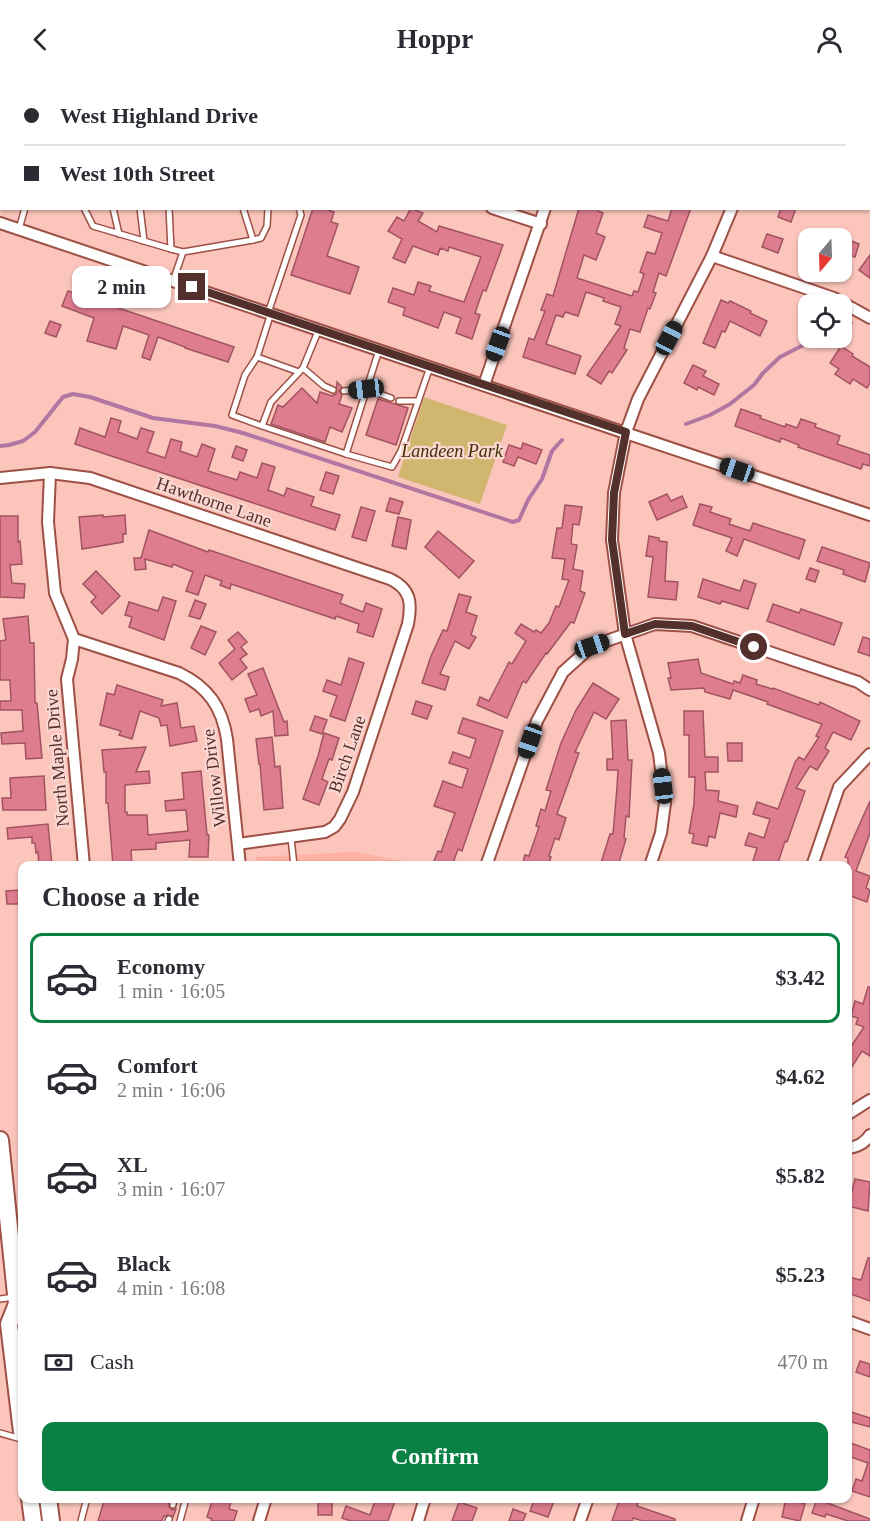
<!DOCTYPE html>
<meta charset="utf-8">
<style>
body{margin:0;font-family:"Times New Roman",serif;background:#f7f7f7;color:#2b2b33;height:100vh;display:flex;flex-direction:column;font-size:22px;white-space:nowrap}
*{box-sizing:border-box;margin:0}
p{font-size:20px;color:#7c7c81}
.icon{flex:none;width:33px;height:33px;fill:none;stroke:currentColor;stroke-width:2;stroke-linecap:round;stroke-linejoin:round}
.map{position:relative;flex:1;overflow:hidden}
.details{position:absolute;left:18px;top:783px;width:834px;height:642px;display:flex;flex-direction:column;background:#fff;border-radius:12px;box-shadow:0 2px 4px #0004}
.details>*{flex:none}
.hud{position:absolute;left:0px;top:0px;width:870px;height:132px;box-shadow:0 2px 4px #0004;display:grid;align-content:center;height:132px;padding:0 24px;background:#fff}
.needle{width:39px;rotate:199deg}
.controls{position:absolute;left:798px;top:150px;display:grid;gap:12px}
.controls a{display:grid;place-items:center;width:54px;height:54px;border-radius:12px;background:#fff;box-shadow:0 2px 4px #0004;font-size:30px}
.end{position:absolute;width:27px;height:27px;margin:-14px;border:8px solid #53302b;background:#fff;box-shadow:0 0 0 3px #fff}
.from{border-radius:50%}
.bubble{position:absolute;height:42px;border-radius:12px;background:#fff;box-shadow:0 2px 4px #0004;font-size:20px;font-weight:700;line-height:42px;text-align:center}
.car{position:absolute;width:18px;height:36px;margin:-18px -9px;border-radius:8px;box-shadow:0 0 4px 2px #0007;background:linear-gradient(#222 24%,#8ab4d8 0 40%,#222 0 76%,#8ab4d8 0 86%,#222 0)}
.hud b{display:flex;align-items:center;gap:21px;height:57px;font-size:22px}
.hud b+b{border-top:2px solid #e1e1e2}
.hud i{width:15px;height:15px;background:#2b2b33}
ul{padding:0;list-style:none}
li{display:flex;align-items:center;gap:18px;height:90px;margin:0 12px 9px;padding:0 12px;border:3px solid transparent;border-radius:12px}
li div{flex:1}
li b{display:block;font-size:22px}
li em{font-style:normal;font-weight:700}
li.on{border-color:#0b8043}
li>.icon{width:54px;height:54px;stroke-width:1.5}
h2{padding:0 24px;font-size:27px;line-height:72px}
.pay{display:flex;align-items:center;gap:15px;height:66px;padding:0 24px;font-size:22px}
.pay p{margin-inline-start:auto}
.primary-button{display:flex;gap:12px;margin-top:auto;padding:12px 24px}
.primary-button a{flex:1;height:69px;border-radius:12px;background:#0b8043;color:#fff;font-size:24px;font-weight:700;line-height:69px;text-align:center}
header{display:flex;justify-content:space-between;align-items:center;height:78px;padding:0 24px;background:#fff;font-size:27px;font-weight:700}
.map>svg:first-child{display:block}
</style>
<header><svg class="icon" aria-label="back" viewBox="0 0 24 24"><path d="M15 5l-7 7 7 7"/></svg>Hoppr<svg class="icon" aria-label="person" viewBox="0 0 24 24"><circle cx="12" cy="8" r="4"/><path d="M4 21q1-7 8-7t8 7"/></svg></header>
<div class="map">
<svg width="870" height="1443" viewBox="0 0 870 1443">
<rect width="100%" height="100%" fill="#fbc5bc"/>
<g fill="#feb1a4">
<polygon points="4,0 188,0 183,2"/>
<polygon points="355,774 413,785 412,788 257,788 256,779"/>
</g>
<polygon fill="#d0b66f" points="424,319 507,347 480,426 398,399"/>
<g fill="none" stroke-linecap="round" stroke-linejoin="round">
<g stroke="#b376a2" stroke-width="4">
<polyline points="842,248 851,245"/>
<polyline points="686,346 710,337 730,326 754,307 763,295 780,279 817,260"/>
<polyline points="0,368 9,367 23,363 35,354 63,319 73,316 90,319 153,340 215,348 243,355 513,444 519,442 528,422 542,401 552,373 562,362"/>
</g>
</g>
<g fill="#de7d8d" stroke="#a25361" stroke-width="1.5">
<polygon points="313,130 329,130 328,132 334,134 331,144 338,146 327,178 359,189 350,216 291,197"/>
<polygon points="411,130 423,135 418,143 437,154 439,148 503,167 486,213 483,212 475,235 480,237 472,261 456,255 461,240 444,234 438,250 403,237 405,230 388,224 393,210 414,217 418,204 431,208 429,213 464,224 481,179 449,169 448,173 440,170 438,177 413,168 405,185 393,180 402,161 388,153 397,139 404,143"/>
<polygon points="579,130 599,130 598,133 603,135 596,155 605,159 596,182 584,177 577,200 632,218 634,213 638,214 644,196 640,194 647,174 655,176 662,155 644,149 648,137 668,143 672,130 691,130 666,198 659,195 653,214 656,215 650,231 648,230 640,254 630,251 624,270 627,272 612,295 609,293 601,306 587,297 621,248 615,246 621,229 603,223 604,220 586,214 578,238 565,234 563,239 556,237 546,266 581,278 575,296 523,279 529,260 534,262 545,233 541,232 547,216 553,218"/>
<polygon points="781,130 796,130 791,144 778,139"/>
<polygon points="767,156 783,161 778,175 762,169"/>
<polygon points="842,159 859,166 855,179 842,174"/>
<polygon points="870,177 870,200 859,192"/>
<polygon points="68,213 234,269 228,284 185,270 185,269 158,259 150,282 142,279 149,257 123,248 116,271 87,263 94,240 62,228"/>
<polygon points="721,222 728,225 730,223 751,233 750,235 767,243 760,258 730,243 725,254 722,253 715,270 703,265"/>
<polygon points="50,243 61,247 56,259 45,255"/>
<polygon points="841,268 853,276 852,278 870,289 870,305 867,310 853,301 850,306 835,296 839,291 830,285"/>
<polygon points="693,287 706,293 703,298 719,306 714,317 698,309 697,312 684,305"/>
<polygon points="337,304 342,309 339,313 342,317 339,326 352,330 342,354 330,349 325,364 271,346 278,327 283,329 302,310 317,325 320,314 332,318 336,316"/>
<polygon points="378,321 408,330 396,367 366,357"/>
<polygon points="741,331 761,338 760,340 785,349 786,346 797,350 801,341 816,346 815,349 840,358 837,366 870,377 870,388 863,386 861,391 798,369 799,367 781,360 780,364 735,348"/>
<polygon points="111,340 121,343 118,354 137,361 141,350 154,354 147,374 165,380 171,361 182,364 180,373 197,379 202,366 215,371 208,393 237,402 240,394 257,400 262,385 275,389 268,412 284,418 287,410 314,419 311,428 340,437 335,452 75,366 80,350 105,359"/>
<polygon points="523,365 542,372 536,386 518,379 514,388 503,384 509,367 521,371"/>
<polygon points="236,368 247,372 243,383 232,379"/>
<polygon points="326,394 339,398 333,416 320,412"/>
<polygon points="667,416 671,423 682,418 687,429 657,442 649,424"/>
<polygon points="390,420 403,424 399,436 386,433"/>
<polygon points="700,426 712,429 710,434 731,441 729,446 750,453 753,445 805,462 799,481 744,461 737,478 726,473 732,460 693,447"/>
<polygon points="565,427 582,429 579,447 573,446 571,466 577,467 573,491 583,493 580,513 585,515 574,545 571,544 547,576 546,575 526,605 523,603 507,640 477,627 480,619 489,623 509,584 512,586 526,563 515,555 521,546 534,554 536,552 541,555 549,545 556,528 559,529 569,502 562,501 565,481 552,480 557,450 562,450"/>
<polygon points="361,429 375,433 366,463 352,459"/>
<polygon points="103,437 103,439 125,437 126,456 123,456 123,464 82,471 79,439"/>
<polygon points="0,438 18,438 18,464 20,463 22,486 10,487 12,505 25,506 24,520 0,519"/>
<polygon points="398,439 411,442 406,471 392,468"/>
<polygon points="149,452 208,474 209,472 343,517 340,525 363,534 366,525 382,531 373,559 357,554 359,546 336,538 335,541 231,506 230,511 220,507 222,503 205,497 198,517 186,513 193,494 173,486 172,489 145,481 146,491 135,492 134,480 141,480"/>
<polygon points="438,453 474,483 459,500 425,469"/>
<polygon points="649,458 659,460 659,463 667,464 665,503 678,504 676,522 648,519 653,479 646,478"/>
<polygon points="822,469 870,485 865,504 843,496 844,492 817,483"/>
<polygon points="810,490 819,493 815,504 806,501"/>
<polygon points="96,493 120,518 102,536 91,524 96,519 83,506"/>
<polygon points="703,501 740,513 744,502 756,506 748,531 722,523 720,526 698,519"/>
<polygon points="459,516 471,519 466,534 477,538 471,557 476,559 469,571 455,563 440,596 449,599 445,612 422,605 431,578 443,552 447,553"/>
<polygon points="163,519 176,523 164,562 129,549 132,539 125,537 129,524 158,533"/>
<polygon points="195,522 206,526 200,541 189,538"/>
<polygon points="773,526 799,535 801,531 842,545 834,567 767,543"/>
<polygon points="28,538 30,565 34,565 35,625 37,625 42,680 26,681 25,665 2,666 1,655 23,653 22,632 0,632 0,623 11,623 10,602 0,602 0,563 6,562 3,541"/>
<polygon points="201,548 216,554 205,577 191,570"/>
<polygon points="238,554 247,564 241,569 247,576 240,581 247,590 232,602 219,585 235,571 228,562"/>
<polygon points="863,559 870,561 870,578 858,574"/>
<polygon points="349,580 364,585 345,643 330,638 337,618 323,613 327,602 341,607"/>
<polygon points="698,581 701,595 733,606 734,603 740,605 743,597 757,602 756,606 772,611 773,610 819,627 820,624 860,643 851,662 833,654 825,670 829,673 817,692 810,688 796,710 805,713 787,764 785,763 777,788 752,786 757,770 745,767 749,755 764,760 770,741 753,736 757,724 778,731 795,684 799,679 804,682 819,659 816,658 822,646 767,626 768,624 733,612 730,621 705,614 704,610 671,612 668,600 671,600 668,585"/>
<polygon points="263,590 284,644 287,643 288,657 275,658 273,633 261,638 259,631 250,634 245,621 257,617 248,596"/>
<polygon points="593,605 619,621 606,641 594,634 575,674 579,675 557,736 566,740 559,762 555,760 549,778 551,779 549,785 551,788 522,788 525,777 529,778 539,749 536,748 541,731 545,733 551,713 546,712 561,665 576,632"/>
<polygon points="117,607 163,622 161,628 177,625 181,650 194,648 197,663 170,668 167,647 161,648 159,640 140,633 132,661 119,657 121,653 100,647 107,615 114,617"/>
<polygon points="416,623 432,628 427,641 412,636"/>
<polygon points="684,633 703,633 705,679 718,679 718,694 705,694 706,712 719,713 718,723 738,728 736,739 720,735 715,760 709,758 707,768 692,765 694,756 689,755 694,726 695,699 689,699 689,657 684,657"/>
<polygon points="315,638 327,642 322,656 310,652"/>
<polygon points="463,640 503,653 462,773 458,771 452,788 432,788 438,773 441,774 455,735 434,728 443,703 462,710 468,691 449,685 453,674 470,680 476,661 458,655"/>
<polygon points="626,642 628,682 632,682 629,739 626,738 624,760 626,761 618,788 600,788 610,756 613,756 617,709 618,692 607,692 607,681 613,681 611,643"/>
<polygon points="324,655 339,660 332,682 329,681 322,701 328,704 319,727 303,721 318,678"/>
<polygon points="272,659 275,689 280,688 283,730 264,732 260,686 259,686 256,661"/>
<polygon points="727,665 742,665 742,683 728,683"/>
<polygon points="146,669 136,694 149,693 150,705 125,707 125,734 127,734 127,737 147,737 148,757 188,753 186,732 166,733 165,723 184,721 182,695 201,693 207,757 209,757 208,779 189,779 190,762 156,765 156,771 131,772 132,787 113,788 108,725 106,725 106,694 104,694 102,672"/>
<polygon points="44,698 46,732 3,732 2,720 11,720 10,700"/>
<polygon points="870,723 870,755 856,793 870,798 866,810 870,812 867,824 848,817 848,780 845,779"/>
<polygon points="48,746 52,788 39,788 38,774 36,775 35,765 32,765 32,759 8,761 7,750"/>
<polygon points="20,812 21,826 7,826 6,813"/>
<polygon points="868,909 870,909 870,978 862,973 848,995 848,973 864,949 856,946 858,940 851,938 855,923 863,926"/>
<polygon points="855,1101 870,1104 868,1133 848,1128 848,1112 852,1113"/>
<polygon points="868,1180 870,1180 870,1223 848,1215 848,1199 861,1202"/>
<polygon points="860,1283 870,1286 870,1299 856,1294"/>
<polygon points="851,1334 870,1340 870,1349 848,1343"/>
<polygon points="848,1364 870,1372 870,1419 852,1413 856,1401 862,1403 868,1385 848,1378"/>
<polygon points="105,1420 169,1420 169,1429 172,1432 176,1431 173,1439 167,1437 163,1439 162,1443 98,1443"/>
<polygon points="213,1420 232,1420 229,1431 237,1433 234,1443 211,1443 212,1441 207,1439"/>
<rect x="318" y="1420" width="14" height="17"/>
<polygon points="376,1420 396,1420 388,1443 351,1443 342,1440 346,1428 370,1437"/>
<polygon points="535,1420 555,1420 548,1439 530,1433"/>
<polygon points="620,1420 640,1420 637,1428 675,1441 675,1443 643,1443 633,1440 632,1443 612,1443"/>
<polygon points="786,1420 805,1426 800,1443 782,1439"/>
<polygon points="817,1421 870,1441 870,1443 848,1443 826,1436 825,1439 812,1435"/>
<polygon points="459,1424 477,1430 472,1443 452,1443"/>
<polygon points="513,1431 526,1436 523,1443 509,1443"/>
</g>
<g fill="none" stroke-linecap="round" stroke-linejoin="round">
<defs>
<g id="lane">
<polyline points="46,2 51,0"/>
<polyline points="138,2 143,0"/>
<polyline points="0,42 2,46"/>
<polyline points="0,61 2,60"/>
<polyline points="0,104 2,104"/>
<polyline points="84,130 93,148 171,171"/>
<polyline points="113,130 119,156"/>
<polyline points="140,130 144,163"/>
<polyline points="169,130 171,171 183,174"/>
<polyline points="19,151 25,130"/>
<polyline points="253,162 261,160 267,148 268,130"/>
<polyline points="173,203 183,174 253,162 243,130"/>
<polyline points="268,235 301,137 299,130"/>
<polyline points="271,235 257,279 245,297 232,337 262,348 271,324 303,290 319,251"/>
<polyline points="257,279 299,294"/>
<polyline points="303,290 324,308 333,312"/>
<polyline points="344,313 366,311 391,320"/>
<polyline points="399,323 418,323"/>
<polyline points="262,348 346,376 379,272"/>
<polyline points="346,376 392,389 401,373 430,289"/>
<polyline points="291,760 294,788"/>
<polyline points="0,1221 14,1219"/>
<polyline points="0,1355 21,1361"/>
<polyline points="173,1427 174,1420"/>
<polyline points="81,1443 87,1420"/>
<polyline points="168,1443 169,1441"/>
<polyline points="180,1443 185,1424 184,1420"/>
</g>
<g id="street">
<polyline points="381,0 382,2"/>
<polyline points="549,0 549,2"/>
<polyline points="784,2 785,0"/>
<polyline points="492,130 541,146"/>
<polyline points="0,145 870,437"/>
<polyline points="712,178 834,220 870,240"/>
<polyline points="484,307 545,130"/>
<polyline points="50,395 48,444 55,515 74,561 72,581 67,601 84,788"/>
<path d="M0,400L50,395L90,400L390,501C411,511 412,525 408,546L353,714L340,741L334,749L325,754L238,766"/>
<path d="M74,561L179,595C208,609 222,629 227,661L240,788"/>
<polyline points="486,788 537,643 563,594 592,568 655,546 692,548 858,604 870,612"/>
<polyline points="650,788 661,755 665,725 659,675 625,556 612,462 614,415 626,354 638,321 712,178 732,130"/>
<polyline points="812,788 839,709 870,676"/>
<polyline points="848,1036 870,1022"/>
<path d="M848,1070C857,1069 865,1065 870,1057"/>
<polyline points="848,1243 870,1251"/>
<polyline points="259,1443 266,1420"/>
<polyline points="418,1443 425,1420"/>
<polyline points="580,1443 588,1420"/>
<polyline points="747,1443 754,1420"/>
</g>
<g id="secondary">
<polyline points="0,1062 17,1226 22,1236"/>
<polyline points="17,1226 9,1246 22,1354"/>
<polyline points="30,1420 33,1443"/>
<polyline points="48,1420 51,1443"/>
</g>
</defs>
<use href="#lane" stroke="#9e5045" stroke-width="8"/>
<use href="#street" stroke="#9e5045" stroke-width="14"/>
<use href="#secondary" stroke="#9e5045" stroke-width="20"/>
<use href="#lane" stroke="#fff" stroke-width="5"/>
<use href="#street" stroke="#fff" stroke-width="10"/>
<use href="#secondary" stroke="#fff" stroke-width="16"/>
</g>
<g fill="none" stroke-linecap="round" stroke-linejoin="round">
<polyline stroke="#53302b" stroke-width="8" points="192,209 626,354 614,415 612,462 625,556 655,546 692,548 754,569"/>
</g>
<g text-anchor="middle" stroke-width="4.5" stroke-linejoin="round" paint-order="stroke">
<g font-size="18" font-style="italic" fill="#3f3107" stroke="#fcd7d1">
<text x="452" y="379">Landeen Park</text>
</g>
<g font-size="18" fill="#53302b" stroke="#fcd7d1">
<text transform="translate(214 424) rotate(19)" y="6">Hawthorne Lane</text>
<text transform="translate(347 676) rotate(-71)" y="6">Birch Lane</text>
<text transform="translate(57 680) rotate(-95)" y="6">North Maple Drive</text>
<text transform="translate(214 700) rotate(-97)" y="6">Willow Drive</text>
</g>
</g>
</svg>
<div class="controls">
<a><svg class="needle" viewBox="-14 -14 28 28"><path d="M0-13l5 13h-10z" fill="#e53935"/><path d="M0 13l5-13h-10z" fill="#7c7c81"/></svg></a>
<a><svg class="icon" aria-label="locate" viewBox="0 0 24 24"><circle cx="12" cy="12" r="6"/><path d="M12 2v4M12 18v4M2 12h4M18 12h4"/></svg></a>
</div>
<i class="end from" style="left:754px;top:569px"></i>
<i class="end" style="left:192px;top:209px"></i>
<div class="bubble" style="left:72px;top:188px;width:99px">2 min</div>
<i class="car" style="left:669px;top:260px;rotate:28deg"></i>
<i class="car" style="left:498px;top:266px;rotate:200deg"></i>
<i class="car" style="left:366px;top:311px;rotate:263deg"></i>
<i class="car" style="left:737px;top:392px;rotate:289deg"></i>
<i class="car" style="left:592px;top:568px;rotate:71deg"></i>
<i class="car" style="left:530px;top:663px;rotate:199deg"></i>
<i class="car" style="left:663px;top:708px;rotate:353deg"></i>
<div class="hud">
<b><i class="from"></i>West Highland Drive</b>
<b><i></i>West 10th Street</b>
</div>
<section class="details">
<h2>Choose a ride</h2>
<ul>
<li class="on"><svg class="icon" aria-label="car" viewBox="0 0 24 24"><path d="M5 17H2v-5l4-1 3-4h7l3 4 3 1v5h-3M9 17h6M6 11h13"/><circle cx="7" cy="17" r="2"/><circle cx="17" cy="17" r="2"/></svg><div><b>Economy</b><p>1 min · 16:05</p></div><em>$3.42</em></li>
<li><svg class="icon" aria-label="car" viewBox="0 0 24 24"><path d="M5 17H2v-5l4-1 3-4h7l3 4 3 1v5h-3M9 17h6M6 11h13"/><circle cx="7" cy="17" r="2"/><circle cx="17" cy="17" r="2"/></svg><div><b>Comfort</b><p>2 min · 16:06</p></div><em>$4.62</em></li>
<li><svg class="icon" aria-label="car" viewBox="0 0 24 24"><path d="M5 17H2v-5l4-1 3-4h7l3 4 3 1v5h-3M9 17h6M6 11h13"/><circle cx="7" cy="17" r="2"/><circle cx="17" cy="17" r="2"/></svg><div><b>XL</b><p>3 min · 16:07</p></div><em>$5.82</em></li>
<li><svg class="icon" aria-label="car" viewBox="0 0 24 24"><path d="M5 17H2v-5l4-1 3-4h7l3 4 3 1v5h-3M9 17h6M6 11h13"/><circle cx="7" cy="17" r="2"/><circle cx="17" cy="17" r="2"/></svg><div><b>Black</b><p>4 min · 16:08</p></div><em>$5.23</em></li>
</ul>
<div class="pay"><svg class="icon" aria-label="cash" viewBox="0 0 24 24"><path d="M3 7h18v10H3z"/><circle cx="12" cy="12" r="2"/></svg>Cash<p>470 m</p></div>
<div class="primary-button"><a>Confirm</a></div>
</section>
</div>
